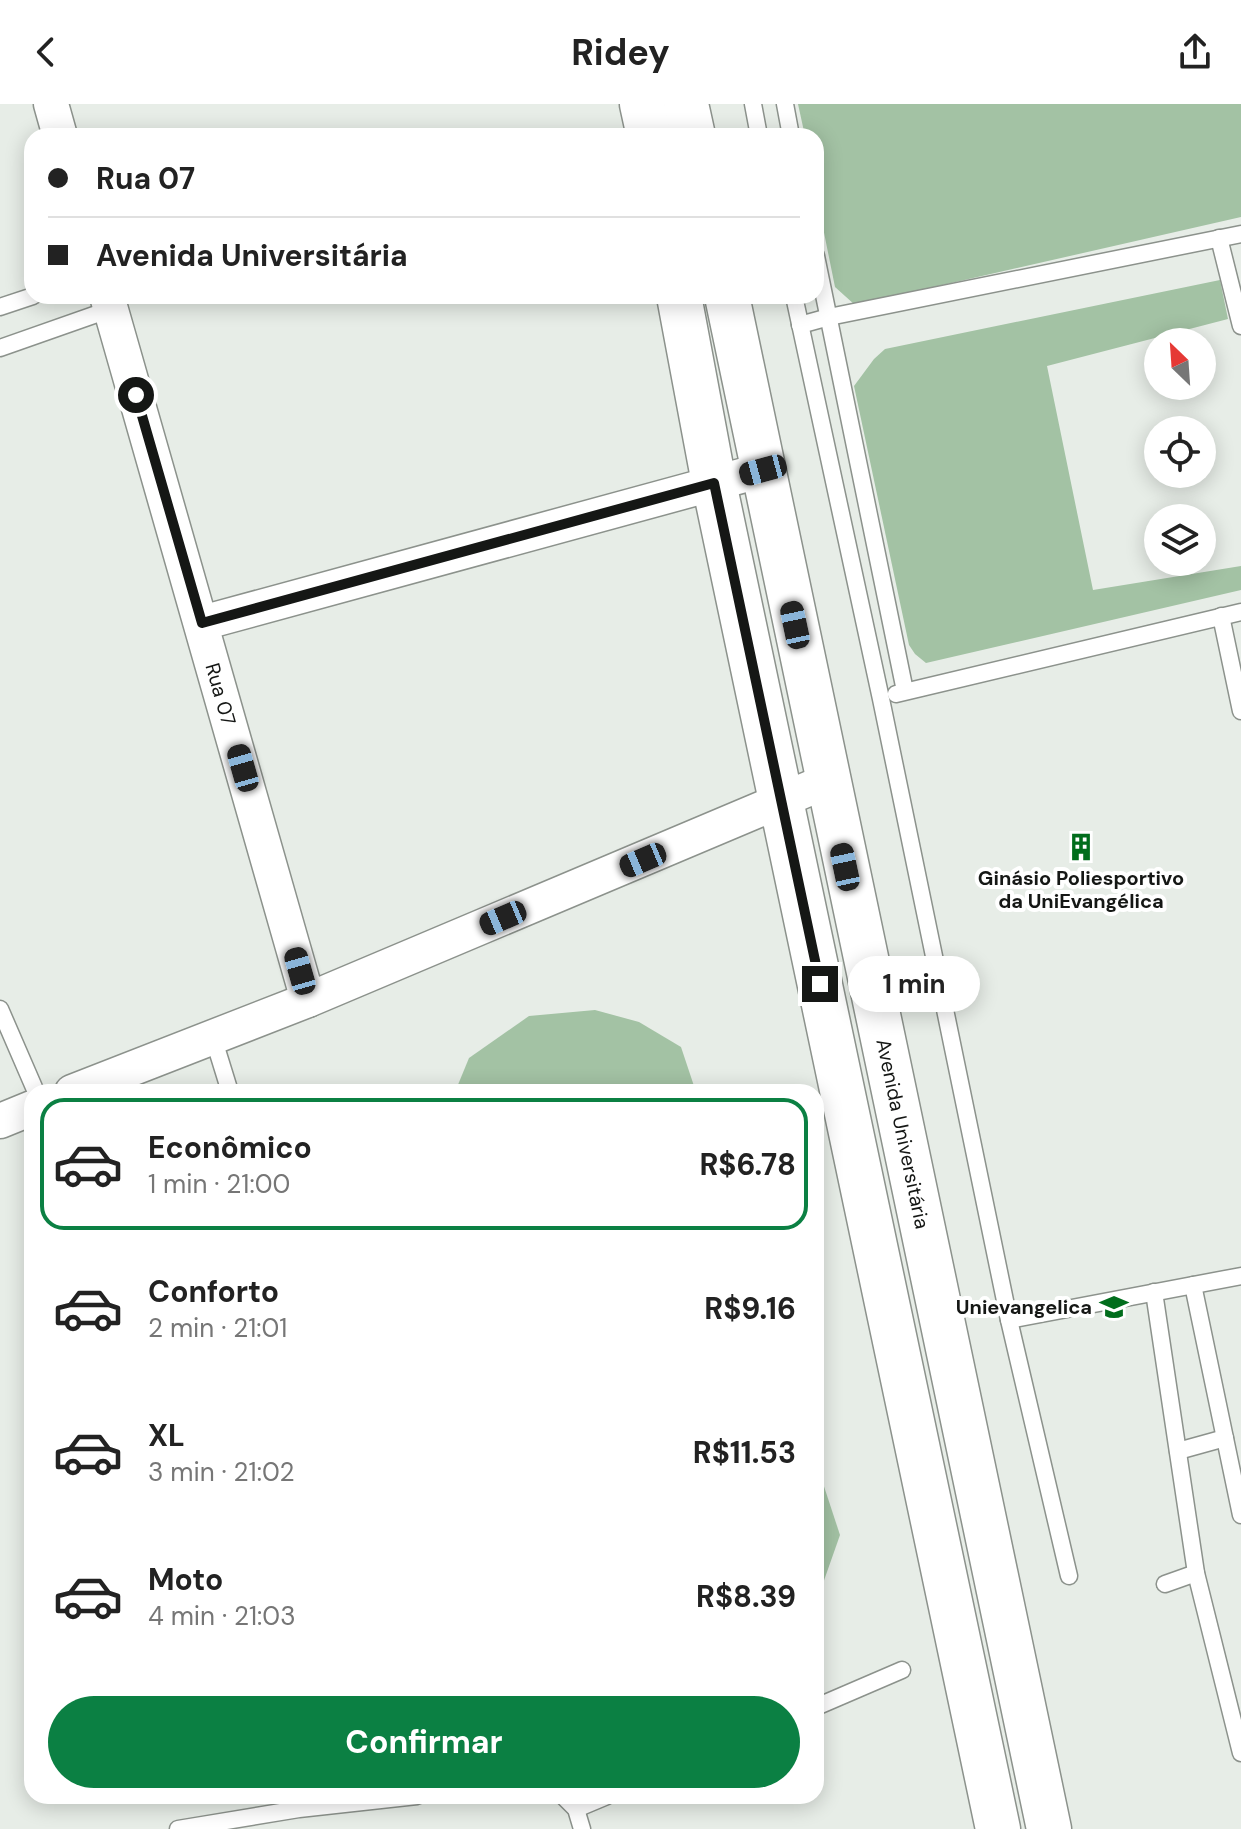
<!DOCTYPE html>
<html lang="pt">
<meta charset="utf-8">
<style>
body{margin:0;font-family:"DM Sans",sans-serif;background:#f2f2f2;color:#222;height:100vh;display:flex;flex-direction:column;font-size:30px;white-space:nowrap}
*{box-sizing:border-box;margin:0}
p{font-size:26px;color:#767676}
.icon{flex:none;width:44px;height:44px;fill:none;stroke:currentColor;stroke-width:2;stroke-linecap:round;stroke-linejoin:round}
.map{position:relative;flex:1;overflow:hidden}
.details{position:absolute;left:24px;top:980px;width:800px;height:720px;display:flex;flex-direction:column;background:#fff;border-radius:24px;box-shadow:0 4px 20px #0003}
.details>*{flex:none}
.top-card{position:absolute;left:24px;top:24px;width:800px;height:176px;border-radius:24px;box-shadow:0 4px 20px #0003;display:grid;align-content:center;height:176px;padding:0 24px;background:#fff}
.needle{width:52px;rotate:335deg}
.fabs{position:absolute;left:1144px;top:224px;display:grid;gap:16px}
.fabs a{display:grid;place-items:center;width:72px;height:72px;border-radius:50%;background:#fff;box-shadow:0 4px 20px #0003;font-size:40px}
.end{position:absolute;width:36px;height:36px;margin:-18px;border:10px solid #151715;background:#fff;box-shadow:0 0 0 4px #fff}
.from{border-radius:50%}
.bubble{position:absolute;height:56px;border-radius:28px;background:#fff;box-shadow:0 4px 20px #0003;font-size:26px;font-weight:700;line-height:56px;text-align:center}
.car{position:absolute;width:24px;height:48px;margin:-24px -12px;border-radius:10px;box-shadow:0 0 6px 2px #0007;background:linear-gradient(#222 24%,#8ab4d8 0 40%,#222 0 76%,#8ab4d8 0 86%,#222 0)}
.top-card b{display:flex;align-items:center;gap:28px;height:76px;font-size:30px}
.top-card b+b{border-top:2px solid #e0e0e0}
.top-card i{width:20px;height:20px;background:#222}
ul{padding:14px 0 0;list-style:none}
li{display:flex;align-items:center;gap:24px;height:132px;margin:0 16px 12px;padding:0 8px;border:4px solid transparent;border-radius:24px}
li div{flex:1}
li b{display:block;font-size:30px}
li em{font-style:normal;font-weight:700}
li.current{border-color:#0b8043}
li>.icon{width:72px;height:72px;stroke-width:1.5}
.cta{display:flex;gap:16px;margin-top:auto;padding:16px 24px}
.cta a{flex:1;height:92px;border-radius:48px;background:#0b8043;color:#fff;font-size:32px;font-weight:700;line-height:92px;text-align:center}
header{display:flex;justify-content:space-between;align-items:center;height:104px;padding:0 24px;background:#fff;font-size:36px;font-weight:700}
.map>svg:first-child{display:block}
</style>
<header><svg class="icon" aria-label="back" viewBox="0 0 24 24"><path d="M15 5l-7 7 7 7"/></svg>Ridey<svg class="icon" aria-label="share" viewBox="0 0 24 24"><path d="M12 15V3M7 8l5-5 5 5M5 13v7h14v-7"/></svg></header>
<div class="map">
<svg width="1241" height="1725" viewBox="0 0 1241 1725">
<rect width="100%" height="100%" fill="#e7ede7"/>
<g fill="#a3c2a4">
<polygon points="798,0 1241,0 1241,113 855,201 835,183 816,89 816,32 805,32"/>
<polygon points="1220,176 1228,215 1047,262 1093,486 1241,462 1241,486 926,559 915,550 909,541 854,282 874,255 885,245"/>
<polygon points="595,906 639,918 681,943 696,988 455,988 469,954 529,912"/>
<polygon points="816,1358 840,1431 821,1485 816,1491"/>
</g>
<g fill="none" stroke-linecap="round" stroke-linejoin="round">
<defs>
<g id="service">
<polyline points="753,0 759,32"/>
<polyline points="785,0 791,32"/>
<polyline points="1219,134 1241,222"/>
<polyline points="816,152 905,587"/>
<polyline points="794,192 881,595 1009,1216 1241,1172"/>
<polyline points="0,203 33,192"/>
<polyline points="800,221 829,213 1241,130"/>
<polyline points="0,244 111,205"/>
<polyline points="1221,512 1241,607"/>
<polyline points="896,590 1241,508"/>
<polyline points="0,905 36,988"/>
<polyline points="213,933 230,988"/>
<polyline points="1193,1181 1241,1411"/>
<polyline points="1154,1188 1196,1469 1241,1649"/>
<polyline points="1009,1216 1069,1472"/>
<polyline points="1178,1347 1225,1334"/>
<polyline points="1165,1480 1196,1469"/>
<polyline points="816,1603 902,1566"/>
<polyline points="563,1692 576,1705 582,1725"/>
<polyline points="576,1705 607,1692"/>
<polyline points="178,1725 299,1705 417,1692"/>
</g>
<g id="minor">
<polyline points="51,0 60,32"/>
<path id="s1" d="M107,192L308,896"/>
<polyline points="202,519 763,366"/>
<polyline points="72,988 308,896 827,677"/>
<polyline points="0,1017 32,1004"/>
</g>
<g id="primary">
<polyline points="642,0 649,32"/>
<polyline points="686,0 693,32"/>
<polyline points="679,192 714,379 998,1725"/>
<path id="s2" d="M727,192L1049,1725"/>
</g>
</defs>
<use href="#service" stroke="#8c928c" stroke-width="19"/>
<use href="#minor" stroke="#8c928c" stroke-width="37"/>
<use href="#primary" stroke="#8c928c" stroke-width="47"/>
<use href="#service" stroke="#fff" stroke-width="16"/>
<use href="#minor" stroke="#fff" stroke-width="34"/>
<use href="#primary" stroke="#fff" stroke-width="44"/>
</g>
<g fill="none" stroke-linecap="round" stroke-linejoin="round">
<polyline stroke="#151715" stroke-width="10" points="136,291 202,519 714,379 820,880"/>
</g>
<defs>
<symbol id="building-bare" viewBox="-9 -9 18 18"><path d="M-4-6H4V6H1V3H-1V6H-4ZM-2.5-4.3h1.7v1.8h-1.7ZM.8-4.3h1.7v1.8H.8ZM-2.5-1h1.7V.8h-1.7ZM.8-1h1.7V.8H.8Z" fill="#016d1c" stroke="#fff" stroke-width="2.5" paint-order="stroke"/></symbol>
<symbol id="university-bare" viewBox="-9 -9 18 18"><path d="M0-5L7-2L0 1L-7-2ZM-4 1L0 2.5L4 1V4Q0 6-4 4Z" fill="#016d1c" stroke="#fff" stroke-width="2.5" paint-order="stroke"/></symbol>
</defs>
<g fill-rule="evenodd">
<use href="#building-bare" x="1061" y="723" width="40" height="40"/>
<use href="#university-bare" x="1094" y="1183" width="40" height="40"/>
</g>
<g text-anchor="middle" stroke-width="8" stroke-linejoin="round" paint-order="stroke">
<g font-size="20" fill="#151715" stroke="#fff">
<text dy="7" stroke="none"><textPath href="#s1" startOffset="414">Rua 07</textPath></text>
<text dy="7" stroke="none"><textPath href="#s2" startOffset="856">Avenida Universitária</textPath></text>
</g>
<g font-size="20" font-weight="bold" fill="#151715" stroke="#fff">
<text x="1081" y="781">Ginásio Poliesportivo<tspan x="1081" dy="23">da UniEvangélica</tspan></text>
<text x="1092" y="1210" text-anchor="end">Unievangelica</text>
</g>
</g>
</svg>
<div class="fabs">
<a><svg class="needle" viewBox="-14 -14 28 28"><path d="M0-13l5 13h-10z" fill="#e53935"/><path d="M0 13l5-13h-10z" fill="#767676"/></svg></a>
<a><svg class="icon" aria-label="locate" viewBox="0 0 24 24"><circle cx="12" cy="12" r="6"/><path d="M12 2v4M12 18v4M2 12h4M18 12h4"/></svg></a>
<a><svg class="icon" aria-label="layers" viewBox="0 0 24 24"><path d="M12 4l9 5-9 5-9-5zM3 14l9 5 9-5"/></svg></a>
</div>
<i class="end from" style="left:136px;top:291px"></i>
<i class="end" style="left:820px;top:880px"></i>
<div class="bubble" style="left:848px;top:852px;width:132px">1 min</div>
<i class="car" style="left:763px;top:366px;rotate:255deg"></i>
<i class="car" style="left:795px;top:521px;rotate:348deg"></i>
<i class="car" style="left:243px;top:664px;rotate:344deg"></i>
<i class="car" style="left:643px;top:756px;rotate:247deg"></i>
<i class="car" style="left:845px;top:763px;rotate:348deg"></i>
<i class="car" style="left:503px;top:814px;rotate:247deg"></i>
<i class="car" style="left:300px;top:867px;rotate:344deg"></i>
<div class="top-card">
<b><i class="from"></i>Rua 07</b>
<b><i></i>Avenida Universitária</b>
</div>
<section class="details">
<ul>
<li class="current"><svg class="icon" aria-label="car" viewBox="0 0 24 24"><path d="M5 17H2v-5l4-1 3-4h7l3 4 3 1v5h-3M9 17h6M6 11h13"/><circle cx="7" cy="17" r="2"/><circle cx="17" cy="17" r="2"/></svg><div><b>Econômico</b><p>1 min · 21:00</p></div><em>R$6.78</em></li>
<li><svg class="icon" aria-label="car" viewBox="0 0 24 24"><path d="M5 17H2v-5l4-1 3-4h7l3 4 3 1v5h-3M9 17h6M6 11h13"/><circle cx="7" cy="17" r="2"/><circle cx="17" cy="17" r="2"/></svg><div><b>Conforto</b><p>2 min · 21:01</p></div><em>R$9.16</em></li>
<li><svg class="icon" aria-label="car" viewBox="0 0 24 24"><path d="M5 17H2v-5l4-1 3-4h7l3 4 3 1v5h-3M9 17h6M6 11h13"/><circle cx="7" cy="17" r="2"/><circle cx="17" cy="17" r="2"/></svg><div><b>XL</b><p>3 min · 21:02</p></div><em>R$11.53</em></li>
<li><svg class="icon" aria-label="car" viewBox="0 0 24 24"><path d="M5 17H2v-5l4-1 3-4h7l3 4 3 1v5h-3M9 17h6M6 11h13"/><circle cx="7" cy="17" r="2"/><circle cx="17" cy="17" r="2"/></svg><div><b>Moto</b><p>4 min · 21:03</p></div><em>R$8.39</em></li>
</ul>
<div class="cta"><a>Confirmar</a></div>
</section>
</div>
